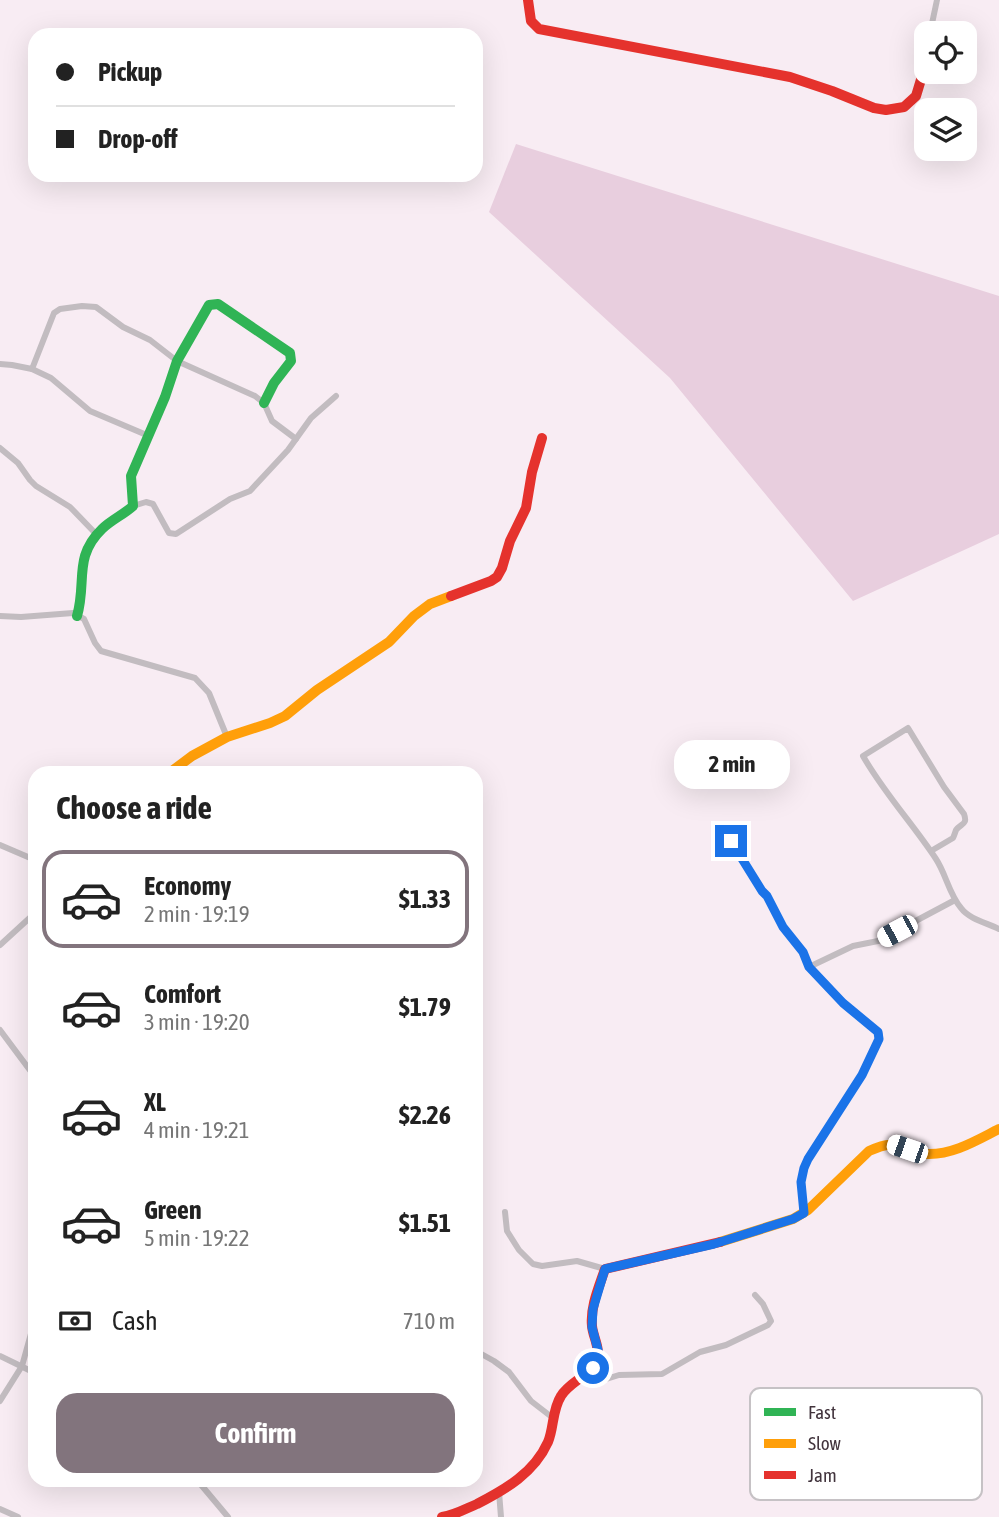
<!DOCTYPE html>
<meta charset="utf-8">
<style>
body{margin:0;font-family:"Asap Condensed",sans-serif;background:#f6f6f6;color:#222;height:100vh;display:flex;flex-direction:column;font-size:26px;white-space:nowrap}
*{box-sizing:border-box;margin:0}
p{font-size:23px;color:#767676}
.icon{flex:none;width:38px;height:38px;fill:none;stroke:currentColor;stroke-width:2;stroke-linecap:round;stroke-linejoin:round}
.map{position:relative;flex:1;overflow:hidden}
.side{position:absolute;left:28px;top:766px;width:455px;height:721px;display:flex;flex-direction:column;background:#fff;border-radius:21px;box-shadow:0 7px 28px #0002}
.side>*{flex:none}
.guide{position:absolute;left:28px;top:28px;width:455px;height:154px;border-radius:21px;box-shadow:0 7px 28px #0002;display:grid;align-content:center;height:154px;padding:0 28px;background:#fff}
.fabs{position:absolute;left:914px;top:21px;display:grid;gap:14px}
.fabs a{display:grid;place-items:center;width:63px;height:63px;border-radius:14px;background:#fff;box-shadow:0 7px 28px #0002;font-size:35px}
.end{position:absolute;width:32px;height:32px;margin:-16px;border:9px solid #1a73e8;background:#fff;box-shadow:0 0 0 4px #fff}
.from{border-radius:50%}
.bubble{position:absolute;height:49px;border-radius:21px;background:#fff;box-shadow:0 7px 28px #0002;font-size:23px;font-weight:700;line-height:49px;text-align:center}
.car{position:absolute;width:21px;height:42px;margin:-21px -10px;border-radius:9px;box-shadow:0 0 5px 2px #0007;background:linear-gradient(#fff 24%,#345 0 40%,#fff 0 76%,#345 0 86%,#fff 0)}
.guide b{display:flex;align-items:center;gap:24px;height:66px;font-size:26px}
.guide b+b{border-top:2px solid #e0e0e0}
.guide i{width:18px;height:18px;background:#222}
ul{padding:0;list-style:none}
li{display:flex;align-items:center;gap:21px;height:98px;margin:0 14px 10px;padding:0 14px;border:4px solid transparent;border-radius:21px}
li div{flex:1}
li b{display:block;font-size:26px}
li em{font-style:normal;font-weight:700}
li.on{border-color:#82747d}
li>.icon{width:63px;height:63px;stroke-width:1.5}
h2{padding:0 28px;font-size:32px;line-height:84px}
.pay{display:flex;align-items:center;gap:18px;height:77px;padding:0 28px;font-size:26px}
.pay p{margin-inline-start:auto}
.cta{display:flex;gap:14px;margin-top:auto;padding:14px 28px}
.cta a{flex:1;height:80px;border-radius:21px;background:#82747d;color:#fff;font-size:28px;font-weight:700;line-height:80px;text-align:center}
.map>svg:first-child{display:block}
</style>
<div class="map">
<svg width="999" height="1517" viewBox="0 0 999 1517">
<rect width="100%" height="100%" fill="#f8ecf3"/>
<polygon fill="#e8cede" points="516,144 999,296 999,534 853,601 670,378 489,212"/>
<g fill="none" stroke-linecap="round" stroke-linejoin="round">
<g stroke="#c2bcc0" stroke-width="6">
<polyline points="930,33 937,0"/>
<polyline points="0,364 12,365 32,369 51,378 90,411 149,436"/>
<polyline points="32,369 54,313 60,309 82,306 96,307 123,327 150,340 177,361 255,396 264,403 272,421 296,439"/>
<polyline points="0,448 18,463 30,480 36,486 70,507 97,535"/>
<polyline points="133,506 146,502 153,504 169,533 176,534 230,499 250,491 288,450 311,418 336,396"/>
<polyline points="0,616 21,617 73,613 84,619 95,643 101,651 195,678 209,693 227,737"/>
<polyline points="731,841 762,891 767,896 783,927 803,952 809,967 843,1004 879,1032 880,1035 862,1075 808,1159 801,1182 804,1213"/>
<polyline points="0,845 35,860"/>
<path d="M931,851L953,838C954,836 955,833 956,830C961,823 968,825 964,814L944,787L908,728L863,756C884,793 913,824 936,859C946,874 949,894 961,908C969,919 987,923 999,929"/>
<polyline points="0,945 35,913"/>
<polyline points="809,967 853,946 878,941 955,900"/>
<polyline points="0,1030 35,1077"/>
<polyline points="505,1212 507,1231 519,1250 533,1264 542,1266 577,1261 605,1269"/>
<polyline points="476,1351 494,1361 509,1372 531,1401 553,1418"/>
<polyline points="0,1356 35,1373"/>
<polyline points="580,1378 600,1381 619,1375 662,1374 700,1352 726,1345 768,1325 771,1321 763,1304 755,1295"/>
<polyline points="0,1401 22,1366 32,1330 35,1300"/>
<polyline points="197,1480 228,1517"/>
<polyline points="499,1492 501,1517"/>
<polyline points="0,1509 18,1517"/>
</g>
<path stroke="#30b455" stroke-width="10" d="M77,616C87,582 73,557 102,529C111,520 123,515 133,506L131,476L165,397L177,361L209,305L218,304L290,353L291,361L274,383L264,403"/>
<g stroke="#ff9f0a" stroke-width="10">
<polyline points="168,774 192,756 227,737 270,723 285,716 317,690 389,642 414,616 430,604 451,596"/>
<path d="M720,1242L793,1219L808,1210L869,1151C887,1143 893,1143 911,1149C916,1151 921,1154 927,1154C953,1155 977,1140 999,1129"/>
</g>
<g stroke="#e5322d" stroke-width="10">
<polyline points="528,0 531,21 539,29 790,77 832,91 874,108 886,110 904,107 916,96 926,63"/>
<polyline points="451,596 491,581 497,577 502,568 510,541 526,508 532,472 542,438"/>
<path d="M442,1517C455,1515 465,1509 477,1504C506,1489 534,1473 548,1442C554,1428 552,1410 561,1396C570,1381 593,1375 597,1357C600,1347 593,1337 592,1326C590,1307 599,1287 605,1269L720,1242"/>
</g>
</g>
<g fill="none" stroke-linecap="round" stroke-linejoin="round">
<polyline stroke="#1a73e8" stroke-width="9" points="593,1368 597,1358 598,1350 592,1327 593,1309 605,1269 714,1244 793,1219 804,1213 801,1182 804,1168 808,1159 862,1075 879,1039 878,1032 843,1003 809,967 803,952 783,927 767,896 762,891 731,841"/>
</g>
<rect x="750" y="1388" width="232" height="112" rx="10" fill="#fff" stroke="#c6c2c5" stroke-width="2"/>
<rect x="764" y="1408" width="32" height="8" fill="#30b455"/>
<rect x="764" y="1439" width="32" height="9" fill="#ff9f0a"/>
<rect x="764" y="1471" width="32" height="8" fill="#e5322d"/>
<g font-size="19" fill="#42343d">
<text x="808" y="1419">Fast</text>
<text x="808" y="1450">Slow</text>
<text x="808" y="1482">Jam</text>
</g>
</svg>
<div class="fabs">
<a><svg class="icon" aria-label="locate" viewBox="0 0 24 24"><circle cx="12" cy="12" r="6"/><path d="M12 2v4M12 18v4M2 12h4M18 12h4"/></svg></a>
<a><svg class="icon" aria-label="layers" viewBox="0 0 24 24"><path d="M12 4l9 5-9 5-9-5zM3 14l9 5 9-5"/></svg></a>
</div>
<i class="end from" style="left:593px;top:1368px"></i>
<i class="end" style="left:731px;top:841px"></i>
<div class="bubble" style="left:674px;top:740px;width:116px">2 min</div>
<i class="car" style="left:897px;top:931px;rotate:242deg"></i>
<i class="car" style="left:907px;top:1149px;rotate:289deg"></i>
<div class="guide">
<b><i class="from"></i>Pickup</b>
<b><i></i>Drop-off</b>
</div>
<section class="side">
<h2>Choose a ride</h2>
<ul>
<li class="on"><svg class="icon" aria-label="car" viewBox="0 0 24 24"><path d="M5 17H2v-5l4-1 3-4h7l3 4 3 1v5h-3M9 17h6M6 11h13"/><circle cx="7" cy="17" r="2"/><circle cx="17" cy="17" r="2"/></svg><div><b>Economy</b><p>2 min · 19:19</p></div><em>$1.33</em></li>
<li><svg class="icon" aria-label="car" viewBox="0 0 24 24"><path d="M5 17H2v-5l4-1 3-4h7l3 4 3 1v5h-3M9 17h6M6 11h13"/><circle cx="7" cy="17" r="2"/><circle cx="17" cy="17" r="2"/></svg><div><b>Comfort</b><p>3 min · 19:20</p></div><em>$1.79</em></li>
<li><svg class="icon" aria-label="car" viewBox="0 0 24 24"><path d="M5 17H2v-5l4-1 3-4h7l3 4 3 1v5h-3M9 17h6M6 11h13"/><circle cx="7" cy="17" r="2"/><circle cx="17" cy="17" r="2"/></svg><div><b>XL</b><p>4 min · 19:21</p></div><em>$2.26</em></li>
<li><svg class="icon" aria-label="car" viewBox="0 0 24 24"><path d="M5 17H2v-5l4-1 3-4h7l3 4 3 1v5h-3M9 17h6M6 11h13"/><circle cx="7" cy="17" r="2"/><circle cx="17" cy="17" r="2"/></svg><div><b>Green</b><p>5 min · 19:22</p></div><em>$1.51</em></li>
</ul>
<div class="pay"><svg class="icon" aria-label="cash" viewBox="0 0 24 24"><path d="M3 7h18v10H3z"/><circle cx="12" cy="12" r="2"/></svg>Cash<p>710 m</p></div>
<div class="cta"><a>Confirm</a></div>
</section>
</div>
